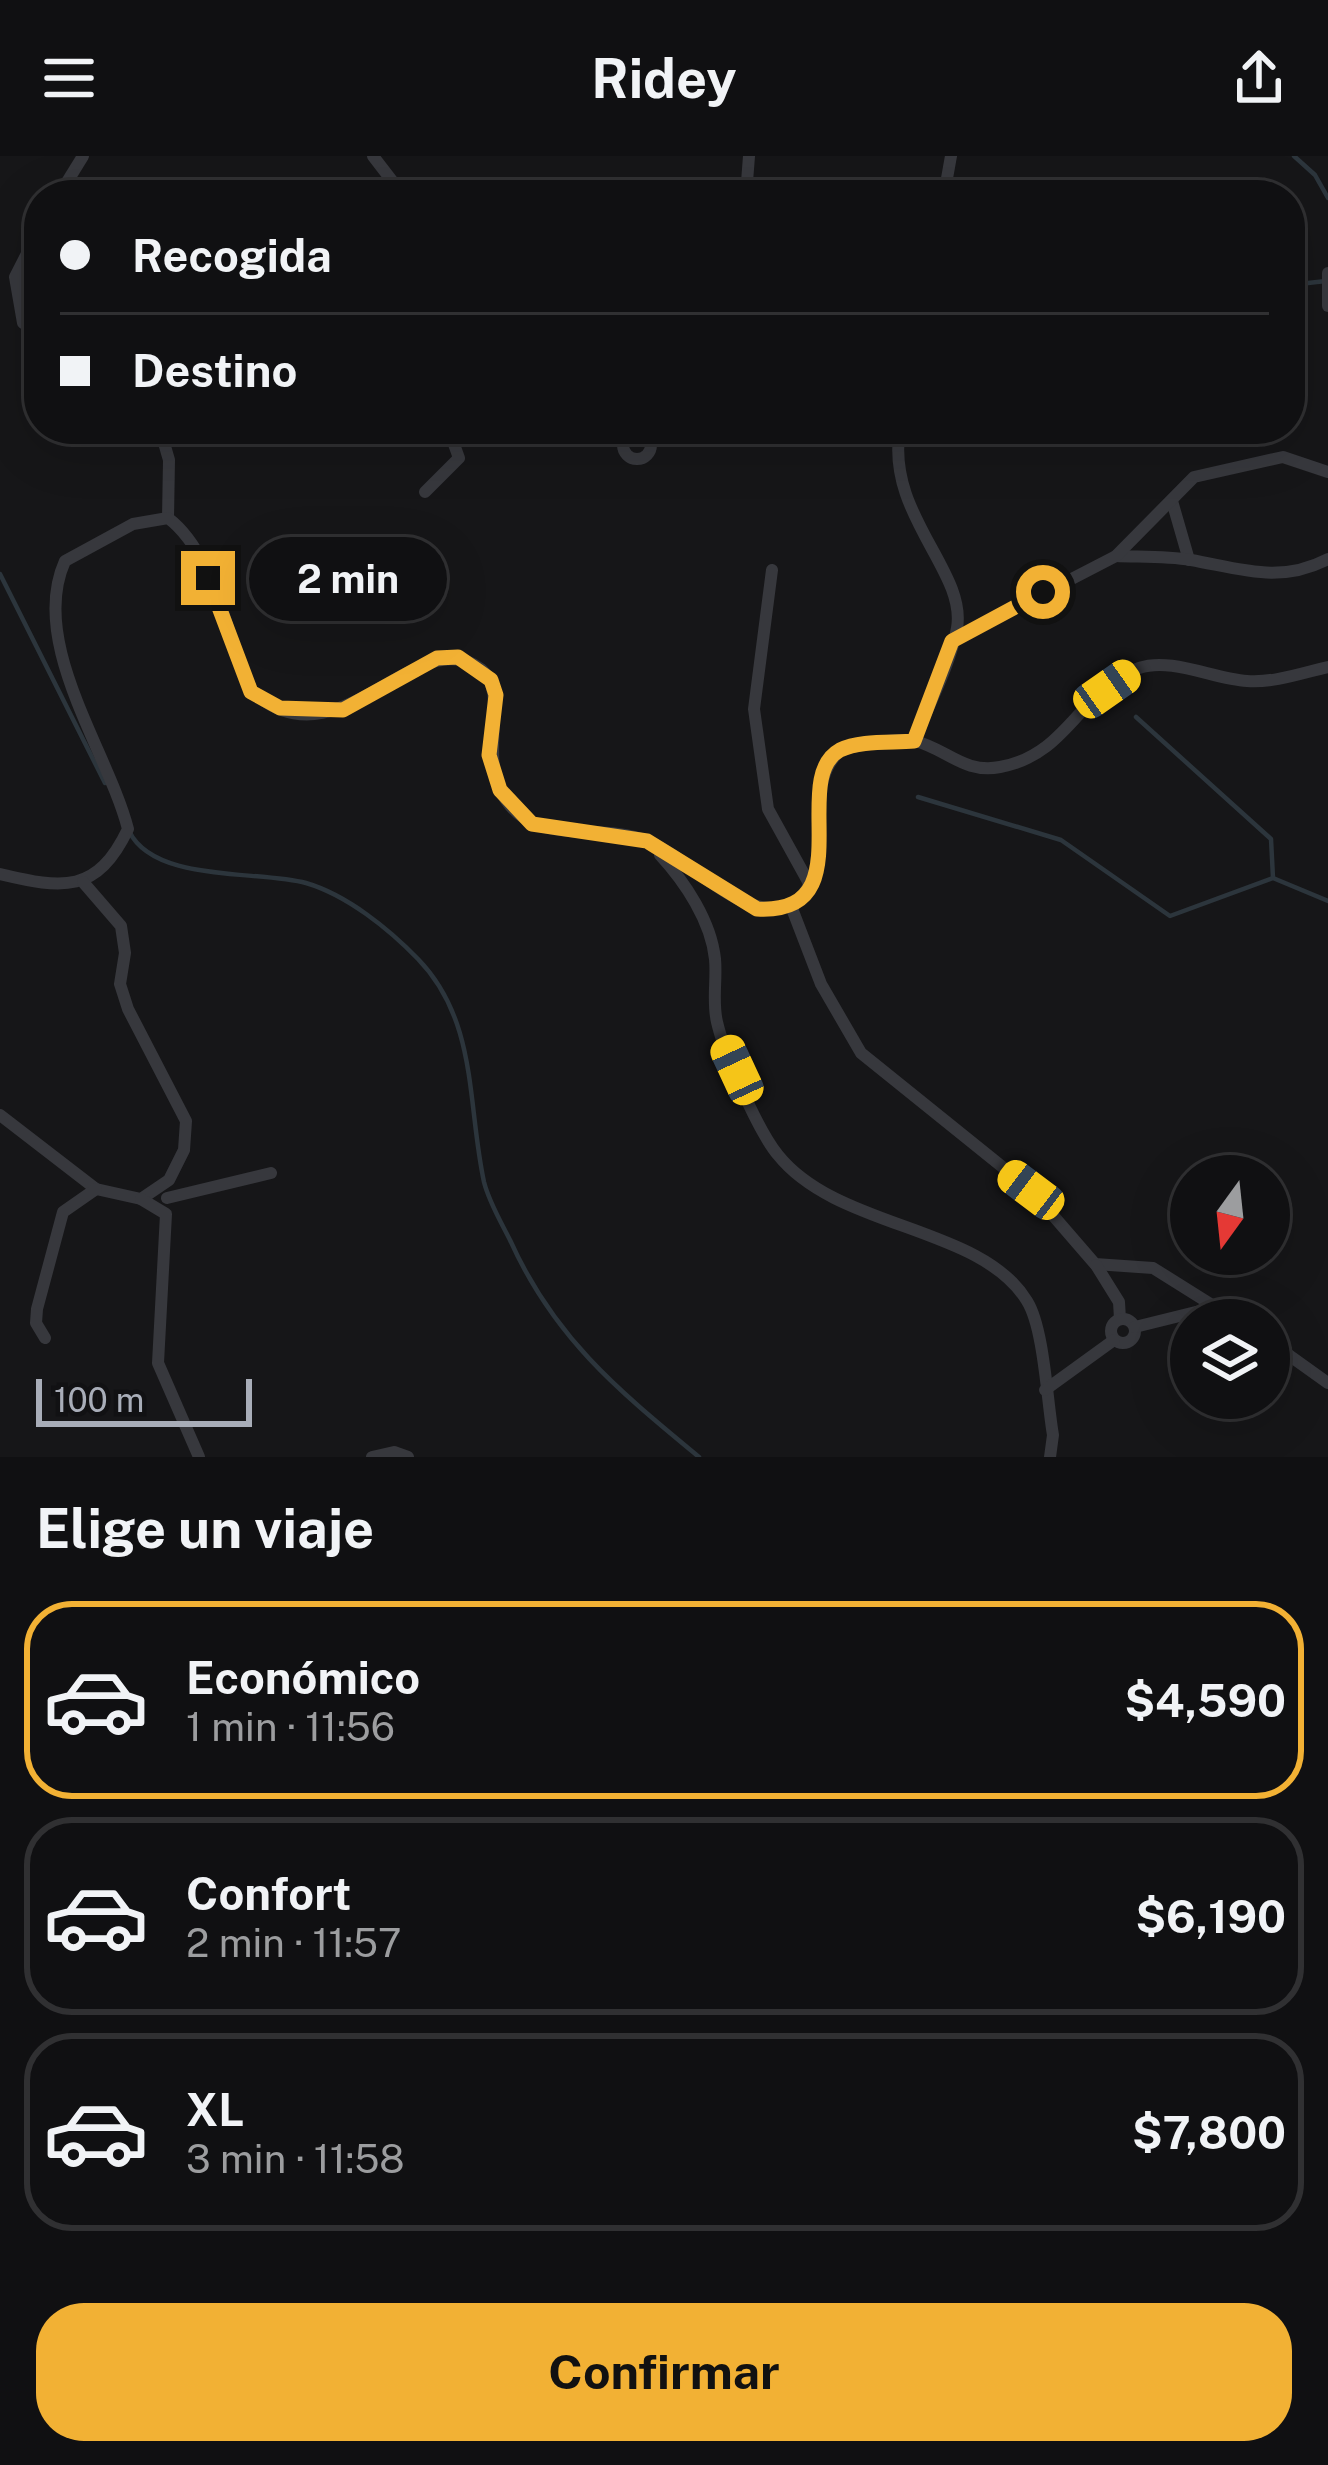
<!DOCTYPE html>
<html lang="es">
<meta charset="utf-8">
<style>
body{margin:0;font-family:"Public Sans",sans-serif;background:#19191b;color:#f1f3f6;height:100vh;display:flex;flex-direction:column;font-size:45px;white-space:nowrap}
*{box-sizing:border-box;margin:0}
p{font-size:39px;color:#9c9d9f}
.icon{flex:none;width:66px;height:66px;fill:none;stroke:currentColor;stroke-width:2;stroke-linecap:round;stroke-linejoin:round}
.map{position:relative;height:1301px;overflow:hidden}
.side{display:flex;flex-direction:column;background:#101012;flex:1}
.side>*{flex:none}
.banner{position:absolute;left:24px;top:24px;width:1281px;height:264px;border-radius:48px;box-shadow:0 12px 48px #0002,0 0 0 3px #303032;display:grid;align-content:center;height:264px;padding:0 36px;background:#101012}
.needle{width:78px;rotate:195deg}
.fabs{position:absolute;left:1170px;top:999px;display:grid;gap:24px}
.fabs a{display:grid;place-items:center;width:120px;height:120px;border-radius:50%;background:#101012;box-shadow:0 12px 48px #0002,0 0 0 3px #303032;font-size:60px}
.scale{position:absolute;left:36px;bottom:30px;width:216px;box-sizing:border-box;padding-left:12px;border:6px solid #a8adb8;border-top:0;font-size:33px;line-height:42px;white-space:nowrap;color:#a8adb8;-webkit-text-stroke:9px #111113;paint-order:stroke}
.end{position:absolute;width:54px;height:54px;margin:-27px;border:15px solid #f2b134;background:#111;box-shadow:0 0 0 6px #111}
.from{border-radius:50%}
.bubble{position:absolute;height:84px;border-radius:42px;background:#101012;box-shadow:0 12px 48px #0002,0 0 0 3px #303032;font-size:39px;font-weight:700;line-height:84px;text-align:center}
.car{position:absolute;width:36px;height:72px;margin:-36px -18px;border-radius:15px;box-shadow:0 0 9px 3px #0007;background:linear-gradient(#f5c518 24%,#345 0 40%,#f5c518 0 76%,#345 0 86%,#f5c518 0)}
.banner b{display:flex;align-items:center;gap:42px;height:114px;font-size:45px}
.banner b+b{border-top:3px solid #303032}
.banner i{width:30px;height:30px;background:#f1f3f6}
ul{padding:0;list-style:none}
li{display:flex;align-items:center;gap:36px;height:198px;margin:0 24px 18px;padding:0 12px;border:6px solid #303032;border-radius:48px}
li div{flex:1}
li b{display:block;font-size:45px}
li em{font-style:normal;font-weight:700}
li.current{border-color:#f2b134}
li>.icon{width:108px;height:108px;stroke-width:1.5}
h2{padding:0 36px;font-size:54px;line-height:144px}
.cta{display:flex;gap:24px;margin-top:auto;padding:24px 36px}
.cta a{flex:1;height:138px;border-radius:48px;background:#f2b134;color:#111;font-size:48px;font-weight:700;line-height:138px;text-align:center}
header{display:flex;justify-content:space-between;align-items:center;height:156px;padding:0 36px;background:#101012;font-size:54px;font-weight:700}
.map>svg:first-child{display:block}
</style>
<header><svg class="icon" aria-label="menu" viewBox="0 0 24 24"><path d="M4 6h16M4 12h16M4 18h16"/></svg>Ridey<svg class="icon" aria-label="share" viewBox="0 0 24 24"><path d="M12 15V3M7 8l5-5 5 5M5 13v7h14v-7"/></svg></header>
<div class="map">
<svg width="1328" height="1301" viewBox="0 0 1328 1301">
<rect width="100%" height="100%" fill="#161618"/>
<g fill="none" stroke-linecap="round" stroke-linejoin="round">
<g stroke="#2c353c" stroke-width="4.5">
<polyline points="1294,0 1315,19 1328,42"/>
<polyline points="1290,129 1326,125"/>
<polyline points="0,418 105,627"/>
<polyline points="1136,561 1271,683 1273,722"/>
<polyline points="918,641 1061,684 1170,760 1273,722 1328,745"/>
<path d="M129,675C154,727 258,714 306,727C347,739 389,773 418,803C478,865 467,948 484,1026C489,1046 501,1066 510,1084C554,1182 618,1234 699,1301"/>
</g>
<g stroke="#37383d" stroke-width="12">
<polyline points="373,0 403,39"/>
<polyline points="59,39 83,0"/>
<polyline points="746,39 749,0"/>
<polyline points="944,39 951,0"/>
<polyline points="39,74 15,121 23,167 39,177"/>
<polyline points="1328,117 1328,150"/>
<polyline points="160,273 169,304 168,362"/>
<path d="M900,273C885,358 967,415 957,472C950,510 928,550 914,585"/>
<circle cx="637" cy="289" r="14"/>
<polyline points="332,278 335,273"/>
<polyline points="425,336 459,302 451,280 442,273"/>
<polyline points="1172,345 1189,404"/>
<path d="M1116,400C1140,401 1167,400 1191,404C1241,413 1280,428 1328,403"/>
<polyline points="772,414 754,553 768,653 810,729"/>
<polyline points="952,485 1116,400 1194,321 1283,301 1328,316"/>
<path d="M660,699C685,726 711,765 715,803C717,824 712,845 717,866C724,897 758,975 778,999C838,1074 981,1069 1027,1145C1044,1172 1047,1245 1053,1279L1050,1301"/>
<path d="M0,718C63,733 97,738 128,673C108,595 28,487 65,405L133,368L168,362C209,393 222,459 240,506C244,516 247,531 255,538C340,610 416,465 481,513C508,534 482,596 500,634C530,695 596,664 647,685C694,704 737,765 791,750C843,713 796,631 842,593C863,589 894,581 915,585C947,593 964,618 1000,611C1069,599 1082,530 1139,512C1171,501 1214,523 1247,525C1274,527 1302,517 1328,511"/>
<polyline points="791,750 821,828 861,897 1031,1034 1095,1108 1153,1112 1236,1164"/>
<polyline points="0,959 96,1033 141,1043 169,1024 184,994 186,965 128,853 120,828 125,797 121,770 83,726"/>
<polyline points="167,1042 271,1017"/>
<polyline points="141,1043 166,1058 158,1207 199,1301"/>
<polyline points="1096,1109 1119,1146 1120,1163"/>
<circle cx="1123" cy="1175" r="12"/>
<polyline points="1135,1171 1216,1151"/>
<polyline points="45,1182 36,1167 37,1153 63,1056 96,1033"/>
<polyline points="1269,1185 1328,1227"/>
<polyline points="1045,1234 1114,1184"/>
<polyline points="372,1301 394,1296 408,1301"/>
</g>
</g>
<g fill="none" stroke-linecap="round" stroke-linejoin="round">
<path stroke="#f2b134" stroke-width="15" d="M208,422L251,536L280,552L343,554L437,502L458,501L491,524L496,539L489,599L500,634L532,668L647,685L757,753C865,759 787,623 840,594C860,584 892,587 914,585L952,485L1043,436"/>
</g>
</svg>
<div class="fabs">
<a><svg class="needle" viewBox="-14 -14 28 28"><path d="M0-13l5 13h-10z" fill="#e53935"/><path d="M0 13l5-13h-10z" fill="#9c9d9f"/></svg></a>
<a><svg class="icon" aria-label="layers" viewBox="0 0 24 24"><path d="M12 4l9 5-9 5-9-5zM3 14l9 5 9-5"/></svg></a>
</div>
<div class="scale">100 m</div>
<i class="end from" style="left:1043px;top:436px"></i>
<i class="end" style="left:208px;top:422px"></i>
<div class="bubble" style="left:249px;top:381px;width:198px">2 min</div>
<i class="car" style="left:1107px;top:533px;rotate:55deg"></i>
<i class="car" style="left:737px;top:914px;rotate:335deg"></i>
<i class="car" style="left:1031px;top:1034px;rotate:307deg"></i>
<div class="banner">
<b><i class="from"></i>Recogida</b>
<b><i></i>Destino</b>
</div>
</div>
<section class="side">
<h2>Elige un viaje</h2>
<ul>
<li class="current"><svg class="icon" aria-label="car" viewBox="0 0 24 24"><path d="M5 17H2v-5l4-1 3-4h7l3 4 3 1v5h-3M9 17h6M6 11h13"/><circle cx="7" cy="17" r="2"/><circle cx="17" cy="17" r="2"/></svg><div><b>Económico</b><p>1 min · 11:56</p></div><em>$4,590</em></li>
<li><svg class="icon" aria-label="car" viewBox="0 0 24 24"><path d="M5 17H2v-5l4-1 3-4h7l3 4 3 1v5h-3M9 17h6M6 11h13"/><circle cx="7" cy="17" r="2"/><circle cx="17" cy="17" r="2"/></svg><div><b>Confort</b><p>2 min · 11:57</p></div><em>$6,190</em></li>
<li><svg class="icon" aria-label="car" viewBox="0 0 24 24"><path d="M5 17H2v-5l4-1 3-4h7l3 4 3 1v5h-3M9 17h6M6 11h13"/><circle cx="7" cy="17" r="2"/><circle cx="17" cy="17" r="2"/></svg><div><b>XL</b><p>3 min · 11:58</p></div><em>$7,800</em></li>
</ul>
<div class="cta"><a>Confirmar</a></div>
</section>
